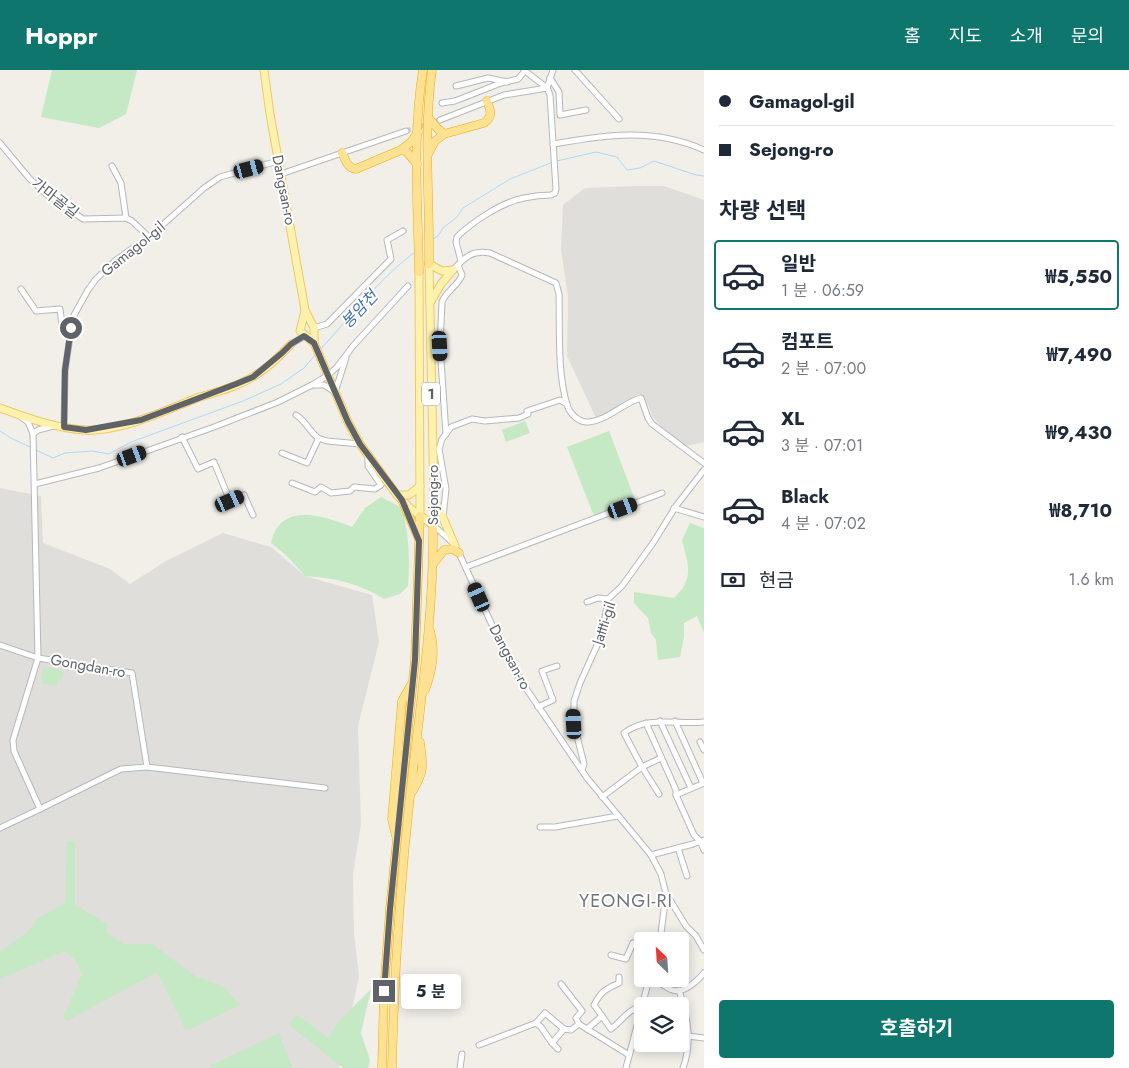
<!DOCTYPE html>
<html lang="ko">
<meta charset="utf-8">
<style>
body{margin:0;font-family:Jost,"Noto Sans KR",sans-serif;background:#f2f2f3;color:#1f2937;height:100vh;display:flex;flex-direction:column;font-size:19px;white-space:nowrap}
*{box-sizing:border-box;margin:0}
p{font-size:16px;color:#747a83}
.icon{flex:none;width:28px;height:28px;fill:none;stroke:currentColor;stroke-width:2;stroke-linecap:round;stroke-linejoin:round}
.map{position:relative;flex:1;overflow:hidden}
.drawer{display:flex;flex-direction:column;background:#fff;width:425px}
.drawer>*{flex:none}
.hud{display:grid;align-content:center;height:110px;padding:0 15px;background:#fff}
.needle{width:32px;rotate:335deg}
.fabs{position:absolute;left:634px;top:862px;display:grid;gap:10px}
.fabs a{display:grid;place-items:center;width:55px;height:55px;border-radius:5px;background:#fff;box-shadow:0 2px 12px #0003;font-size:25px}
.end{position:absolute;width:22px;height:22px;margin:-11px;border:6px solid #5f6368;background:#fff;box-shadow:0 0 0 2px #fff}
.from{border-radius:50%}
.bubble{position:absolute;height:35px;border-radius:5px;background:#fff;box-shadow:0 2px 12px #0003;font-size:16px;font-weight:700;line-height:35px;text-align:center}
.car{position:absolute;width:15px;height:30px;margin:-15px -8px;border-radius:6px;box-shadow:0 0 4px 1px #0007;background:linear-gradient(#222 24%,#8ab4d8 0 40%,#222 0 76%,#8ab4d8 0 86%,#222 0)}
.hud b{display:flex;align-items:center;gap:18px;height:48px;font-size:19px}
.hud b+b{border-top:1px solid #e0e1e3}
.hud i{width:12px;height:12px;background:#1f2937}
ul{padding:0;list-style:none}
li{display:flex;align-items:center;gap:15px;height:70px;margin:0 10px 8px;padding:0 5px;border:2px solid transparent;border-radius:5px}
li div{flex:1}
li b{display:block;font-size:19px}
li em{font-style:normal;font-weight:700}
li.selected{border-color:#0f766e}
li>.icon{width:45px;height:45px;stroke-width:1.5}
h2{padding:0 15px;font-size:22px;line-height:60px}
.pay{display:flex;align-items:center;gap:12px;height:55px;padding:0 15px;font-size:19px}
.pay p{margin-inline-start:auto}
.action{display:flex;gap:10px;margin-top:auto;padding:10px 15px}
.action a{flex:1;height:58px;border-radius:5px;background:#0f766e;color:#fff;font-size:20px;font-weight:700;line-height:58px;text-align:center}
header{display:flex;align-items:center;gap:30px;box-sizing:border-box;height:70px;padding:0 25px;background:#0f766e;color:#fff}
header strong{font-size:24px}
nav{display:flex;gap:28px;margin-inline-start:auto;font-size:18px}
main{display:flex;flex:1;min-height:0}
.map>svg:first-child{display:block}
</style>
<header>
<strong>Hoppr</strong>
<nav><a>홈</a><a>지도</a><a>소개</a><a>문의</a></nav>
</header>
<main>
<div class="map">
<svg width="704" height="998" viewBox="0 0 704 998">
<rect width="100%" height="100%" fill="#f1efe8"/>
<g fill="#e0deda">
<polygon points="638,116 664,116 704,130 704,372 686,376 664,360 652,346 648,334 639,324 596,348 567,286 568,227 561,179 563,135 585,118"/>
<polygon points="0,418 41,426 43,473 110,499 130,514 166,491 223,463 271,477 305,506 372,525 379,572 358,656 361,755 353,804 354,863 359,907 339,998 0,998"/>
</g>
<g fill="#c5e8c5">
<polygon points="52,0 137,0 126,44 99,58 41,47"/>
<polygon points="525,351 530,363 506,372 502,360"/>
<polygon points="609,361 635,430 594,446 567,377"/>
<path d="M381,427L402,438C409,465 410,488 408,516L400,524L384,529C361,514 332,507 305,506L287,486L271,473C280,431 324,446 352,457L365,438Z"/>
<path d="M690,453L704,458V563L697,546L684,553V567L680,587L658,590L656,570L651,563L648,548L634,533V522L674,528C695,509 688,494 682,470Z"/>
<polygon points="43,597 64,601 62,610 58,609 57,616 41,613"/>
<polygon points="67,771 75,771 75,835 107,854 107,863 123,874 152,874 195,906 224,917 240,935 186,961 157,902 67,951 63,947 82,905 76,891 65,881 0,909 0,882 30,860 37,849 65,833"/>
<polygon points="371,919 361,963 370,990 368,998 343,998 288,954 297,945 328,968 338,952"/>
<polygon points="279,963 292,998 210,998 210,996"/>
</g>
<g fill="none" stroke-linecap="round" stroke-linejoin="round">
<g stroke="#aadaff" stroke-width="1">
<polyline points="557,91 596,82 617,87 627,100 640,98 654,91 696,105 704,106"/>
<polyline points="433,169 438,166 443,158 457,147 463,138 510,109 553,92"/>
<path d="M321,279C349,248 382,206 415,182"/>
<polyline points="0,361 11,368 32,378"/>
<polyline points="36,380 53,388 65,383 92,381 109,384 131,372 243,331 281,314 304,298 316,284"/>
</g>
<polyline stroke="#ccccc8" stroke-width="5" stroke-dasharray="5 2.5" stroke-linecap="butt" points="406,61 440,50"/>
<defs>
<g id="minor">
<polyline points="524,0 547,18 553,0"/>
<polyline points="575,0 619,49"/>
<polyline points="550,8 559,22 560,45 586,40"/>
<polyline points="456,16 488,8 507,12"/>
<polyline points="442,33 455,31 501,13 518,9 525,1"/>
<path d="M440,50L504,25L547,18L550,25L556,119L555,123L551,125C542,125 533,126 524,128C502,132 472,152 457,167L456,172L461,191"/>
<polyline points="0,73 29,108 45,123 83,149 126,148 132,151 149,167"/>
<path d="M553,74C606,65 653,57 704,80"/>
<polyline points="112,96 121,113 126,148"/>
<polyline points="281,104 406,61"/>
<path d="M453,200C465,187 472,180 490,183L556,213L559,224C560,259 557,301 567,335C570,344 579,353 589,352C608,350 623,333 641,328L648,348L652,354L704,393"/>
<polyline points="21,219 36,241 60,239 63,262 69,267"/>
<polyline points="314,258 327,254 391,189 387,170 403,161"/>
<polyline points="291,274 305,266"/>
<polyline points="314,315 324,315 335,322 346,288"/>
<path d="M296,345C305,350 309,361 318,368"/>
<polyline points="64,357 65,300 73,247 88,220 96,209 116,190 150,166 204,118 220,107 278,91"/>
<polyline points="33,364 38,360 53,356"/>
<path d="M446,364L440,276L442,232C446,221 458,216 462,205L458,195"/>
<polyline points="182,367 198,399 214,392 230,431 244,425 253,445"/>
<polyline points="282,383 307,393 317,372 318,368 327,371 360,374"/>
<polyline points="292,413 315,422 321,417 331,423 350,421 354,417 375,419 381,415 368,396 368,385"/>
<polyline points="35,414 99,398 214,357 278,332 312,315 327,306 337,297 353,276 408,216"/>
<polyline points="674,438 704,447"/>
<polyline points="443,447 446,419 439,379 442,369 451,357 472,349 485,351 519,348 528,344 527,341 560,330 567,334"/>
<polyline points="433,455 452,472"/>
<polyline points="458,481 498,568 521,611 587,708 651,785 661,804 666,824 660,871"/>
<polyline points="466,497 662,423"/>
<polyline points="587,532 598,528 608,529"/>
<polyline points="0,575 38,588 132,603 147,697 121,699 40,739"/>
<polyline points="538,637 553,630 542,601 557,596"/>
<polyline points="660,651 691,718"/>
<polyline points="675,651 703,713"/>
<polyline points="646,653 676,720 676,725 694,765 700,771 704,780"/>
<polyline points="700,672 704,680"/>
<polyline points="147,697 325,718"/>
<polyline points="582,700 584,694 574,654 574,631 580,613 599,571 604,554 608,529 622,516 653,473 676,436 704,400"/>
<path d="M659,724L642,697L624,663C648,645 677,655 704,652"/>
<polyline points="676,725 704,713"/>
<polyline points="602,727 642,697 661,688"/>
<polyline points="540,757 555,757 618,746"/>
<polyline points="0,758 40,739 14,681 13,670 38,588 33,364 28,352 21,347"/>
<polyline points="678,778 687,806"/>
<polyline points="651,785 693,774 704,770"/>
<polyline points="667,825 686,856 696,866 704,880"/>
<polyline points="611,885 626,889 633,873 642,877"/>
<path d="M654,909C660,912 666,918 672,920C684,924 697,911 704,903"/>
<polyline points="561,914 582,941 576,948 579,954"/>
<path d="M679,920C687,946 693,971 683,998"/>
<path d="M602,946L611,959C623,950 627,940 642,936"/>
<polyline points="536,953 545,943 564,959"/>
<path d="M587,959L602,946L594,935C601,921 606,919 619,913V907"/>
<polyline points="680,965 704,968"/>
<polyline points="552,973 558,979"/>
<polyline points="479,975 536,953 541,957 552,973 564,959 571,960 579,954 629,985"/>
<polyline points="460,998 462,984"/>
<polyline points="626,998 649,909"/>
</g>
<g id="major">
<polyline points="264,0 270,44 305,240 314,258 314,273 348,352 360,374 397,425 411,439 433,455"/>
<polyline points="429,194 434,430 433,455"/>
<polyline points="429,194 442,201 453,200 441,214 430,233"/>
<polyline points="419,202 420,446"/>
<polyline points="305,241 300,261 314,273"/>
<path d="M0,338C27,348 55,358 84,360C121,362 164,341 197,328C216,322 237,317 254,306C268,298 280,286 291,274"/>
<polyline points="397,425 409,425 420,416"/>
<polyline points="434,430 440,441 455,476"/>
</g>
<g id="highway">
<polyline points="428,47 437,58 444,64 435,71 428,84"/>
<path d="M444,64L484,53C493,47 491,41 487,31"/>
<path d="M342,83C346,90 347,98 356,99L401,80"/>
<polyline points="417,94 406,81 401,80 411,72 418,62"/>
<path d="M429,194C430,129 423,64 432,0"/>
<path d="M419,202C418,136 412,66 423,0"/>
<polyline points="402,430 419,469"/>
<polyline points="433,494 444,480 453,479 459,483"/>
<path d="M425,620C432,601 436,582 430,561"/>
<path d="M412,722C425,700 423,697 420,672"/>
<polyline points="396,766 392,749 402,631 411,615"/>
<polyline points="382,998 384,921 390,839 415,590 420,446"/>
<path d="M392,998C394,907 400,816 410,726C420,636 434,546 433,455"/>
</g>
</defs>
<use href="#minor" stroke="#b5b8bc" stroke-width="7"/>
<use href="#major" stroke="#f2c960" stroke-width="9"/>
<use href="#highway" stroke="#f9ab00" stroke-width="9"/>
<use href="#minor" stroke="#fff" stroke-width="5"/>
<use href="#major" stroke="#fff2af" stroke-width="7"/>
<use href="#highway" stroke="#fde293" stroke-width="8"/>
</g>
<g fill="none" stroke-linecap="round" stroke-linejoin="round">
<polyline stroke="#5f6368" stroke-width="6" points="71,258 65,300 64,357 86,360 141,350 236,314 253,307 282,283 291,274 304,266 314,273 348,352 360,374 402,430 419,471 415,590 390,839 384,921"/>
</g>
<g text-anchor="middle" stroke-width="4" stroke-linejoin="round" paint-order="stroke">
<rect fill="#fff" stroke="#8f9295" stroke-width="1" x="422" y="312.5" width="18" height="23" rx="4"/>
<g font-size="14" font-weight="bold" fill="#5f6368">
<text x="431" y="329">1</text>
</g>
<g font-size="15" fill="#5f6368" stroke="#fff">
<text transform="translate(284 120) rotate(79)" y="5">Dangsan-ro</text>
<text transform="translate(55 128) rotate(38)" y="5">가마골길</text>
<text transform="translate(133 179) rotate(-39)" y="5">Gamagol-gil</text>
<text transform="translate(433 425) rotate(-90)" y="5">Sejong-ro</text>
<text transform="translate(604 553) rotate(-72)" y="5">Jattti-gil</text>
<text transform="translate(510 587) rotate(62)" y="5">Dangsan-ro</text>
<text transform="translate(88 596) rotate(10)" y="5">Gongdan-ro</text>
</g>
<g font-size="16" font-style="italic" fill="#4174aa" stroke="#fff">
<text transform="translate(359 239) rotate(-47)" y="6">봉암천</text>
</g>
<g font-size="18" letter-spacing="1" fill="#70757a" stroke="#fff">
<text x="626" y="837">YEONGI-RI</text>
</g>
</g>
</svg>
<div class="fabs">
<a><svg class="needle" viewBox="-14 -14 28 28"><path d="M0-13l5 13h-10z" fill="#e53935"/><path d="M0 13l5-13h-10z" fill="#747a83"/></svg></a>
<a><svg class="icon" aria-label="layers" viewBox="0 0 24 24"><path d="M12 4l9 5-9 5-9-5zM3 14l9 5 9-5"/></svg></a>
</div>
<i class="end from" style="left:71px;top:258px"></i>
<i class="end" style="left:384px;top:921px"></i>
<div class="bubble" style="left:401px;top:904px;width:60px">5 분</div>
<i class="car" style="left:249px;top:99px;rotate:75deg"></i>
<i class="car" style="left:440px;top:276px;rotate:177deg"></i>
<i class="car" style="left:132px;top:386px;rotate:70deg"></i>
<i class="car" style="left:230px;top:431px;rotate:66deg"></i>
<i class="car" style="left:623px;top:438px;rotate:70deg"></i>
<i class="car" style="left:479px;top:527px;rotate:336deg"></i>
<i class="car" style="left:574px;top:654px;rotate:357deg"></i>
</div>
<section class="drawer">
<div class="hud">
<b><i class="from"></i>Gamagol-gil</b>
<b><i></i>Sejong-ro</b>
</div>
<h2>차량 선택</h2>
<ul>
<li class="selected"><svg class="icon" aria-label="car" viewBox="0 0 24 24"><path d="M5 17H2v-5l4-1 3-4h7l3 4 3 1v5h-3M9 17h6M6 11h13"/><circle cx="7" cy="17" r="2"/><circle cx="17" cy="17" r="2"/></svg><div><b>일반</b><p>1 분 · 06:59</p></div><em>₩5,550</em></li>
<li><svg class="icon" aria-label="car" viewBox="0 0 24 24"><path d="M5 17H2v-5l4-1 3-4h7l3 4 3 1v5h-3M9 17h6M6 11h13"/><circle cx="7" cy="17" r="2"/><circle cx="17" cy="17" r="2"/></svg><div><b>컴포트</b><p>2 분 · 07:00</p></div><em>₩7,490</em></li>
<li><svg class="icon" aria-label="car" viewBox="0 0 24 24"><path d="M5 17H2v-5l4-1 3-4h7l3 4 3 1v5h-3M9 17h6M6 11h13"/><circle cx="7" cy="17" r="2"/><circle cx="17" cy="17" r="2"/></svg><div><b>XL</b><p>3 분 · 07:01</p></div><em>₩9,430</em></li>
<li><svg class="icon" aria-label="car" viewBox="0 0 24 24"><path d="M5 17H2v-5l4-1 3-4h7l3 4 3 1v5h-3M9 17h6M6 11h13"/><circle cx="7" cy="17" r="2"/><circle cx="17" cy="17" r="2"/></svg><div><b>Black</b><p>4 분 · 07:02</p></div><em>₩8,710</em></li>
</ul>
<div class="pay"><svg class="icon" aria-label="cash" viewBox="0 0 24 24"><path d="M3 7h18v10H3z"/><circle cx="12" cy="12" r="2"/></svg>현금<p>1.6 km</p></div>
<div class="action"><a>호출하기</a></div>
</section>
</main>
